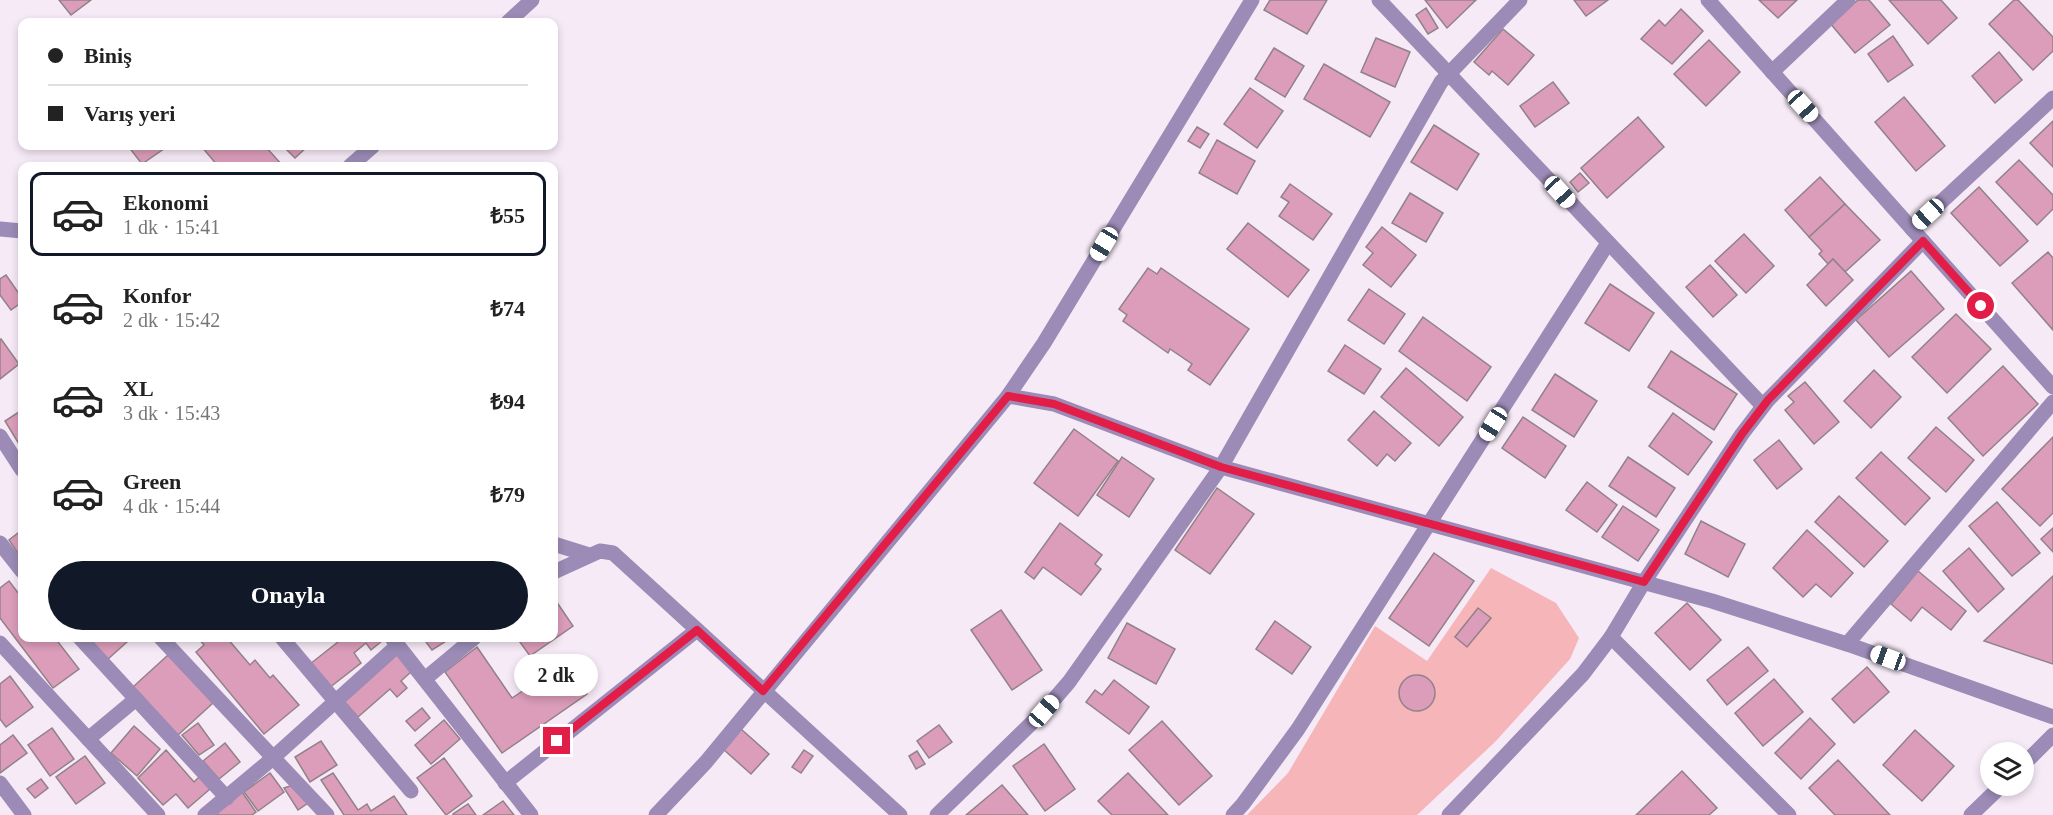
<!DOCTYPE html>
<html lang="tr">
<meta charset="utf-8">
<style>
body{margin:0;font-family:Georgia,serif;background:#f6f6f6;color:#222;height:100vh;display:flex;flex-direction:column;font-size:22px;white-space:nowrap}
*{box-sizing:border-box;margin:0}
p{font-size:20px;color:#767676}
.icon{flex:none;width:33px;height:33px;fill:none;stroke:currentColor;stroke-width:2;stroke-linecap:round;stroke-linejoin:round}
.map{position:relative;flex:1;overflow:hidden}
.side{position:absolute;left:18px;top:162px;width:540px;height:480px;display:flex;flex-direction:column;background:#fff;border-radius:12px;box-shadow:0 3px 9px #0003}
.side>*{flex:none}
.top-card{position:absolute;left:18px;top:18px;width:540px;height:132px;border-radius:12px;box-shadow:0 3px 9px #0003;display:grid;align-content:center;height:132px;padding:0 30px;background:#fff}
.fabs{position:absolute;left:1980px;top:742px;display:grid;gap:12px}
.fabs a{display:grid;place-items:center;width:54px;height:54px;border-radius:50%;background:#fff;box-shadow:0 3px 9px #0003;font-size:30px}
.end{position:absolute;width:27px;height:27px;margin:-14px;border:8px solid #e11d48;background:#fff;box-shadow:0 0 0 3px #fff}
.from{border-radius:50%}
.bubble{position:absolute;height:42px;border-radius:21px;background:#fff;box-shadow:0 3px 9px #0003;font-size:20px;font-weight:700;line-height:42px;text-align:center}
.car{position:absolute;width:18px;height:36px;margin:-18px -9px;border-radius:8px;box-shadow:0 0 4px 2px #0007;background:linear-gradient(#fff 24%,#345 0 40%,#fff 0 76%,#345 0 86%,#fff 0)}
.top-card b{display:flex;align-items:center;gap:21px;height:57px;font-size:22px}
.top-card b+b{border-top:2px solid #e0e0e0}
.top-card i{width:15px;height:15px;background:#222}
ul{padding:10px 0 0;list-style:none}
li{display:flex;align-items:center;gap:18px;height:84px;margin:0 12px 9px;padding:0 18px;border:3px solid transparent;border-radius:12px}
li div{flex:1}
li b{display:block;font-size:22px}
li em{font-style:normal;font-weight:700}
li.active{border-color:#111827}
li>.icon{width:54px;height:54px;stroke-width:1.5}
.primary-button{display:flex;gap:12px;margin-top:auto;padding:12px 30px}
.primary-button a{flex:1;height:69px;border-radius:36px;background:#111827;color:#fff;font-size:24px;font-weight:700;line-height:69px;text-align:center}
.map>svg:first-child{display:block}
</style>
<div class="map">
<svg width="2053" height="815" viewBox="0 0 2053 815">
<rect width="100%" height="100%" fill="#f6eaf6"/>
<polygon fill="#f5b5b9" points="1491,568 1556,603 1579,638 1570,659 1495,742 1417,815 1247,815 1288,773 1375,626 1427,661"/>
<g fill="#dc9dba" stroke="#928288" stroke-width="1.5">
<polygon points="59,0 91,0 71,15"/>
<polygon points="1270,0 1327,0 1307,34 1264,10"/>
<polygon points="1425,0 1476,0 1447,28"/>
<polygon points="1574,0 1608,0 1586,16"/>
<polygon points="1759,0 1797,0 1778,18"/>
<polygon points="1858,0 1869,0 1890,25 1855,53 1830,23"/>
<polygon points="1889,0 1941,0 1957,18 1928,44"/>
<polygon points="2014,0 2018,0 2053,37 2053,51 2033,70 1989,24"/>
<polygon points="1426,8 1438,28 1428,34 1416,15"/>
<polygon points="1681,9 1703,31 1672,64 1641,39 1659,20 1665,26"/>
<polygon points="1503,29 1534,55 1508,85 1492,71 1489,75 1474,62"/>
<polygon points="1893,36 1913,65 1888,82 1868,54"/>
<polygon points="1376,38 1410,52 1395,87 1361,72"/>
<polygon points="1709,40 1740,72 1706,106 1674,74"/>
<polygon points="1274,48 1304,66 1285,97 1255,79"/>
<polygon points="1999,52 2022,80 1995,103 1972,76"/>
<polygon points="1324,64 1390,102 1370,137 1304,99"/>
<polygon points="1553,82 1569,103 1535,127 1520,106"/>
<polygon points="1250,88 1283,111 1257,148 1224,124"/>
<polygon points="1904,97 1945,146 1916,171 1875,122"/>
<polygon points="1638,117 1664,147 1607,198 1581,168"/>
<polygon points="2053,121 2053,167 2030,143"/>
<polygon points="1434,125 1479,154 1457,190 1411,162"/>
<polygon points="1197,127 1209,134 1200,148 1188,141"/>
<polygon points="1217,140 1255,161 1237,194 1199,173"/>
<polygon points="128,146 168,146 142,164"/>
<polygon points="201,146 265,146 283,166 218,166"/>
<polygon points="283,146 308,146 295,158"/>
<polygon points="2019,160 2053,195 2053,209 2037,225 1996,182"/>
<polygon points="1580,173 1589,183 1578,192 1570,182"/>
<polygon points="1820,177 1845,204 1809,237 1785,210"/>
<polygon points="1290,184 1332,214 1313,240 1279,216 1289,202 1281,197"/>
<polygon points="1979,187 2028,241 2000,266 1951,213"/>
<polygon points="1410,193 1443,213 1426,242 1392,223"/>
<polygon points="1845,204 1880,240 1845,272 1833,259 1828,264 1819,254 1822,251 1809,237"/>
<polygon points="1248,223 1309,270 1288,297 1227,249"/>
<polygon points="1382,227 1416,255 1391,287 1363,265 1373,253 1366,247"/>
<polygon points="1744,234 1774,266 1746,293 1715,261"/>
<polygon points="2048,252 2053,258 2053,330 2012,283"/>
<polygon points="1833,259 1853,280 1826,306 1807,285"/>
<polygon points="1710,265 1737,295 1713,317 1686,287"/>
<polygon points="1148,268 1157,274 1161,268 1249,329 1210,385 1188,370 1192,364 1170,349 1168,353 1123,321 1127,315 1119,309"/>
<polygon points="1911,271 1944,309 1889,357 1856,320"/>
<polygon points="6,275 22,298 22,302 11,310 0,295 0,279"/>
<polygon points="1610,284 1654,313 1629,351 1585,323"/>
<polygon points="1369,289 1405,314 1384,344 1348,320"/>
<polygon points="1956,314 1991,349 1947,393 1912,357"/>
<polygon points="1423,317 1491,367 1467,401 1399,351"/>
<polygon points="1,339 19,364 0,379 0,340"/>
<polygon points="1345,345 1381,369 1364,394 1328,371"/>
<polygon points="1671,351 1737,394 1714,430 1648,387"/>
<polygon points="2003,366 2038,404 1983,456 1948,418"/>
<polygon points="1406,368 1463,417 1439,446 1381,397"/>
<polygon points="1874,370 1901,397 1871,428 1844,401"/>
<polygon points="1555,374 1597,401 1574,437 1532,410"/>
<polygon points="1805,382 1839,422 1814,444 1785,410 1794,402 1788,396"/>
<polygon points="22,410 22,449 5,421"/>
<polygon points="1374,411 1411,443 1395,461 1387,454 1377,466 1348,440"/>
<polygon points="1673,413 1712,442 1688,475 1649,446"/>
<polygon points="1523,417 1566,446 1545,478 1502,448"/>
<polygon points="1936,427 1974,460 1946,492 1908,458"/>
<polygon points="1074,429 1118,461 1078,516 1034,483"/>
<polygon points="2053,437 2053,513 2040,526 2002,489"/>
<polygon points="1779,440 1802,469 1777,489 1754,460"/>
<polygon points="1881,452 1930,498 1905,525 1856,478"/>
<polygon points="1122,457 1154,479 1129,517 1097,495"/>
<polygon points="1628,457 1675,488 1656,517 1609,486"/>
<polygon points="1587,482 1617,505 1597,532 1566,510"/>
<polygon points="1217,488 1254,514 1210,574 1175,550"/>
<polygon points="1839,496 1888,541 1864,567 1815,522"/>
<polygon points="1997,502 2040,553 2012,576 1969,526"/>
<polygon points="1623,506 1659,530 1638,561 1602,537"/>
<polygon points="1701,521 1745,544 1728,577 1685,554"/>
<polygon points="1060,523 1102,555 1095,564 1101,569 1081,595 1043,567 1034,579 1025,572"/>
<polygon points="2053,528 2053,552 2041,539"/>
<polygon points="22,530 22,559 9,540"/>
<polygon points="1807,530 1853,573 1831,597 1816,584 1803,597 1773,568"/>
<polygon points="1969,548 2004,589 1978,612 1943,571"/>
<polygon points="1434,553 1474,581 1429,646 1389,618"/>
<polygon points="1918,571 1966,611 1951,630 1922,607 1911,621 1891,604"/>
<polygon points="2053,576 2053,664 1984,641"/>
<polygon points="9,581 22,598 22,638 55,638 79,669 53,688 0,618 0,588"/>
<polygon points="554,598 573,626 530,656 517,638 554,638"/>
<polygon points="1687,603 1721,640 1690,670 1655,633"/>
<polygon points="1478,608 1491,618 1467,647 1455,637"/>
<polygon points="1001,610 1042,670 1012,690 971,630"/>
<polygon points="1275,621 1311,647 1292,674 1256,649"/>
<polygon points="1127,623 1175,649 1156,684 1108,658"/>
<polygon points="89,638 124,638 128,641 108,659"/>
<polygon points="198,638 227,638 250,665 255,660 270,678 273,675 299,705 264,734 196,652 204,645"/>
<polygon points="343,638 382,638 383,640 371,650 366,643 354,653 361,663 329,688 310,664"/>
<polygon points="423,638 451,638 432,650"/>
<polygon points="477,647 512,698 542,678 551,691 574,675 587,694 502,753 445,672"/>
<polygon points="1748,647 1768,671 1727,705 1707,680"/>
<polygon points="393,650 412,671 401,681 407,688 397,697 390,689 358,717 343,700"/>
<polygon points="168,655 213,703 178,735 133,687"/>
<polygon points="1867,667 1889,692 1854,723 1832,699"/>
<circle cx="1417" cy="693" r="18"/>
<polygon points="10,676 33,707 6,727 0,719 0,684"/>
<polygon points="1774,679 1803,712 1763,746 1735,713"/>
<polygon points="1114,680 1149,707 1129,734 1086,702 1095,690 1102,695"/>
<polygon points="422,708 430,718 415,731 406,721"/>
<polygon points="1810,718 1835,744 1801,779 1775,753"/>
<polygon points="444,720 460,739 431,764 415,745"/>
<polygon points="1162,721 1212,776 1179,805 1129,750"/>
<polygon points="198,723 214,745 199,755 182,735"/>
<polygon points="939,725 952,742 929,758 917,741"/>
<polygon points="134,726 160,749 137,776 111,753"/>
<polygon points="52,728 74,759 50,776 28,745"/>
<polygon points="741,729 769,754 751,774 723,749"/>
<polygon points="1915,730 1954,766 1922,801 1883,765"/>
<polygon points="13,735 27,753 0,773 0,745"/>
<polygon points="321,741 337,765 310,782 295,757"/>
<polygon points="225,743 240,762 219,779 203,761"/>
<polygon points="1044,744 1075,789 1045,811 1013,766"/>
<polygon points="166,750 194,782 199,777 210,789 188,808 176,794 163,805 138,778"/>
<polygon points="804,750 813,756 801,773 792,767"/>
<polygon points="917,751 925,764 916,769 909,756"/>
<polygon points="85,756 105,783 76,804 56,777"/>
<polygon points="444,758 472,796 446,815 417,778"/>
<polygon points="1838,760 1890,815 1835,815 1809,788"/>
<polygon points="1682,771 1717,808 1709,815 1636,815"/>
<polygon points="270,773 284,792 258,811 244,792"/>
<polygon points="333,773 358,810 367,804 371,811 394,796 407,815 344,815 321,780"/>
<polygon points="1128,773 1168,815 1112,815 1098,801"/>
<polygon points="41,779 48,788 35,798 27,789"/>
<polygon points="293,785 308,803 298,810 284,788"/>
<polygon points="1002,785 1028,815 966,815"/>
<polygon points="242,792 256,812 252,815 218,815 216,811"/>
<polygon points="503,801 514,815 483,815"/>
<polygon points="468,804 476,815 453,815 453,814"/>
</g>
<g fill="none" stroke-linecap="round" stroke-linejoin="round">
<g stroke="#9b8bb6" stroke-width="15">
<polyline points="1379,0 1763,406"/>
<polyline points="1708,0 2053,387"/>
<polyline points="508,22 532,0"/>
<polyline points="1772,72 1848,0"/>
<polyline points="350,166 373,146"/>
<polyline points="0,229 22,231"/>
<polyline points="1912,229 2053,98"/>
<polyline points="1008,396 1054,404 1221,467 1712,601 1847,644 2053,717"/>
<polyline points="0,436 22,470"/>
<polyline points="0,543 22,571"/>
<polyline points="554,544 589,555"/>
<polyline points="554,572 600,551 613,553 900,815"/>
<polyline points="1611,637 1789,815"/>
<polyline points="80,638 227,798"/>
<polyline points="161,638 327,815"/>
<polyline points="282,638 411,791"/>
<polyline points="392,638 531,815"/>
<polyline points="0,643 158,815"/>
<polyline points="1847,644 2053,402"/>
<polyline points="426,678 474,638"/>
<polyline points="88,739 136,699"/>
<polyline points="2024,764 2053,735"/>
<polyline points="0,783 24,815"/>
<polyline points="505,783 697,630"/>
<polyline points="205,815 266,764 398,645"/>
<polyline points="656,815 706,762 1008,396 1044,343 1252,0"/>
<polyline points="937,815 1044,711 1069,682 1221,467 1441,82 1520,0"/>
<polyline points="1233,815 1243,804 1298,729 1608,243"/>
<polyline points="1449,815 1583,674 1611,637 1644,582 1742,434 1768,400 1923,241"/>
<polyline points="1971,815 2001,786"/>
</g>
</g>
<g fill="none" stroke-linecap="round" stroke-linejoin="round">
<polyline stroke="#e11d48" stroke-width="8" points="557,741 697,630 763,691 1008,396 1054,404 1221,467 1644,582 1742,434 1768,400 1923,241 1981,306"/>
</g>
</svg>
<div class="fabs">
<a><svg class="icon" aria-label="layers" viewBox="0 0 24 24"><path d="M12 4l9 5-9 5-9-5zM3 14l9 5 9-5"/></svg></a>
</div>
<i class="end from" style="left:1981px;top:306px"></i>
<i class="end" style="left:557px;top:741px"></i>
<div class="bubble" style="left:514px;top:654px;width:84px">2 dk</div>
<i class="car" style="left:1803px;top:106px;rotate:138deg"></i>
<i class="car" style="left:1560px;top:192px;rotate:137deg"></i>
<i class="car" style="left:1928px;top:214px;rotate:227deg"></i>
<i class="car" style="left:1104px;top:244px;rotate:211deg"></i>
<i class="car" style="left:1493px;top:424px;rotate:212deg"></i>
<i class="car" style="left:1888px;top:658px;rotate:290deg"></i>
<i class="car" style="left:1044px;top:711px;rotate:41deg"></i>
<div class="top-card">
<b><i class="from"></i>Biniş</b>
<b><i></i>Varış yeri</b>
</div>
<section class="side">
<ul>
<li class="active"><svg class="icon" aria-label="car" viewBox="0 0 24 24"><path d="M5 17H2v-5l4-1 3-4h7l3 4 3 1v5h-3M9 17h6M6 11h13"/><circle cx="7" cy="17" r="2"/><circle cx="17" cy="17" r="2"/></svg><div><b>Ekonomi</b><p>1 dk · 15:41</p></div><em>₺55</em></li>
<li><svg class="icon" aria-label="car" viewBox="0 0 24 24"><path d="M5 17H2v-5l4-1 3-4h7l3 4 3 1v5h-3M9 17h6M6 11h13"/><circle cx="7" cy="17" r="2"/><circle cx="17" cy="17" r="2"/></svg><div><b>Konfor</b><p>2 dk · 15:42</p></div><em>₺74</em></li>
<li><svg class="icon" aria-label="car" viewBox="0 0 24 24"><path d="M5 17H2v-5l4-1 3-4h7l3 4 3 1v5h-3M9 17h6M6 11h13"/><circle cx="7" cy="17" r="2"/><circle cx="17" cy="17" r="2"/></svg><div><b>XL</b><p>3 dk · 15:43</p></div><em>₺94</em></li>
<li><svg class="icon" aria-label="car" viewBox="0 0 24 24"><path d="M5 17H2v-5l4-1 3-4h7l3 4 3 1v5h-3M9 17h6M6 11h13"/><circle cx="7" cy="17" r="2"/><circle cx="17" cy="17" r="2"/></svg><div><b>Green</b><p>4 dk · 15:44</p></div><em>₺79</em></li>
</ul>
<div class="primary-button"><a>Onayla</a></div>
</section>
</div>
